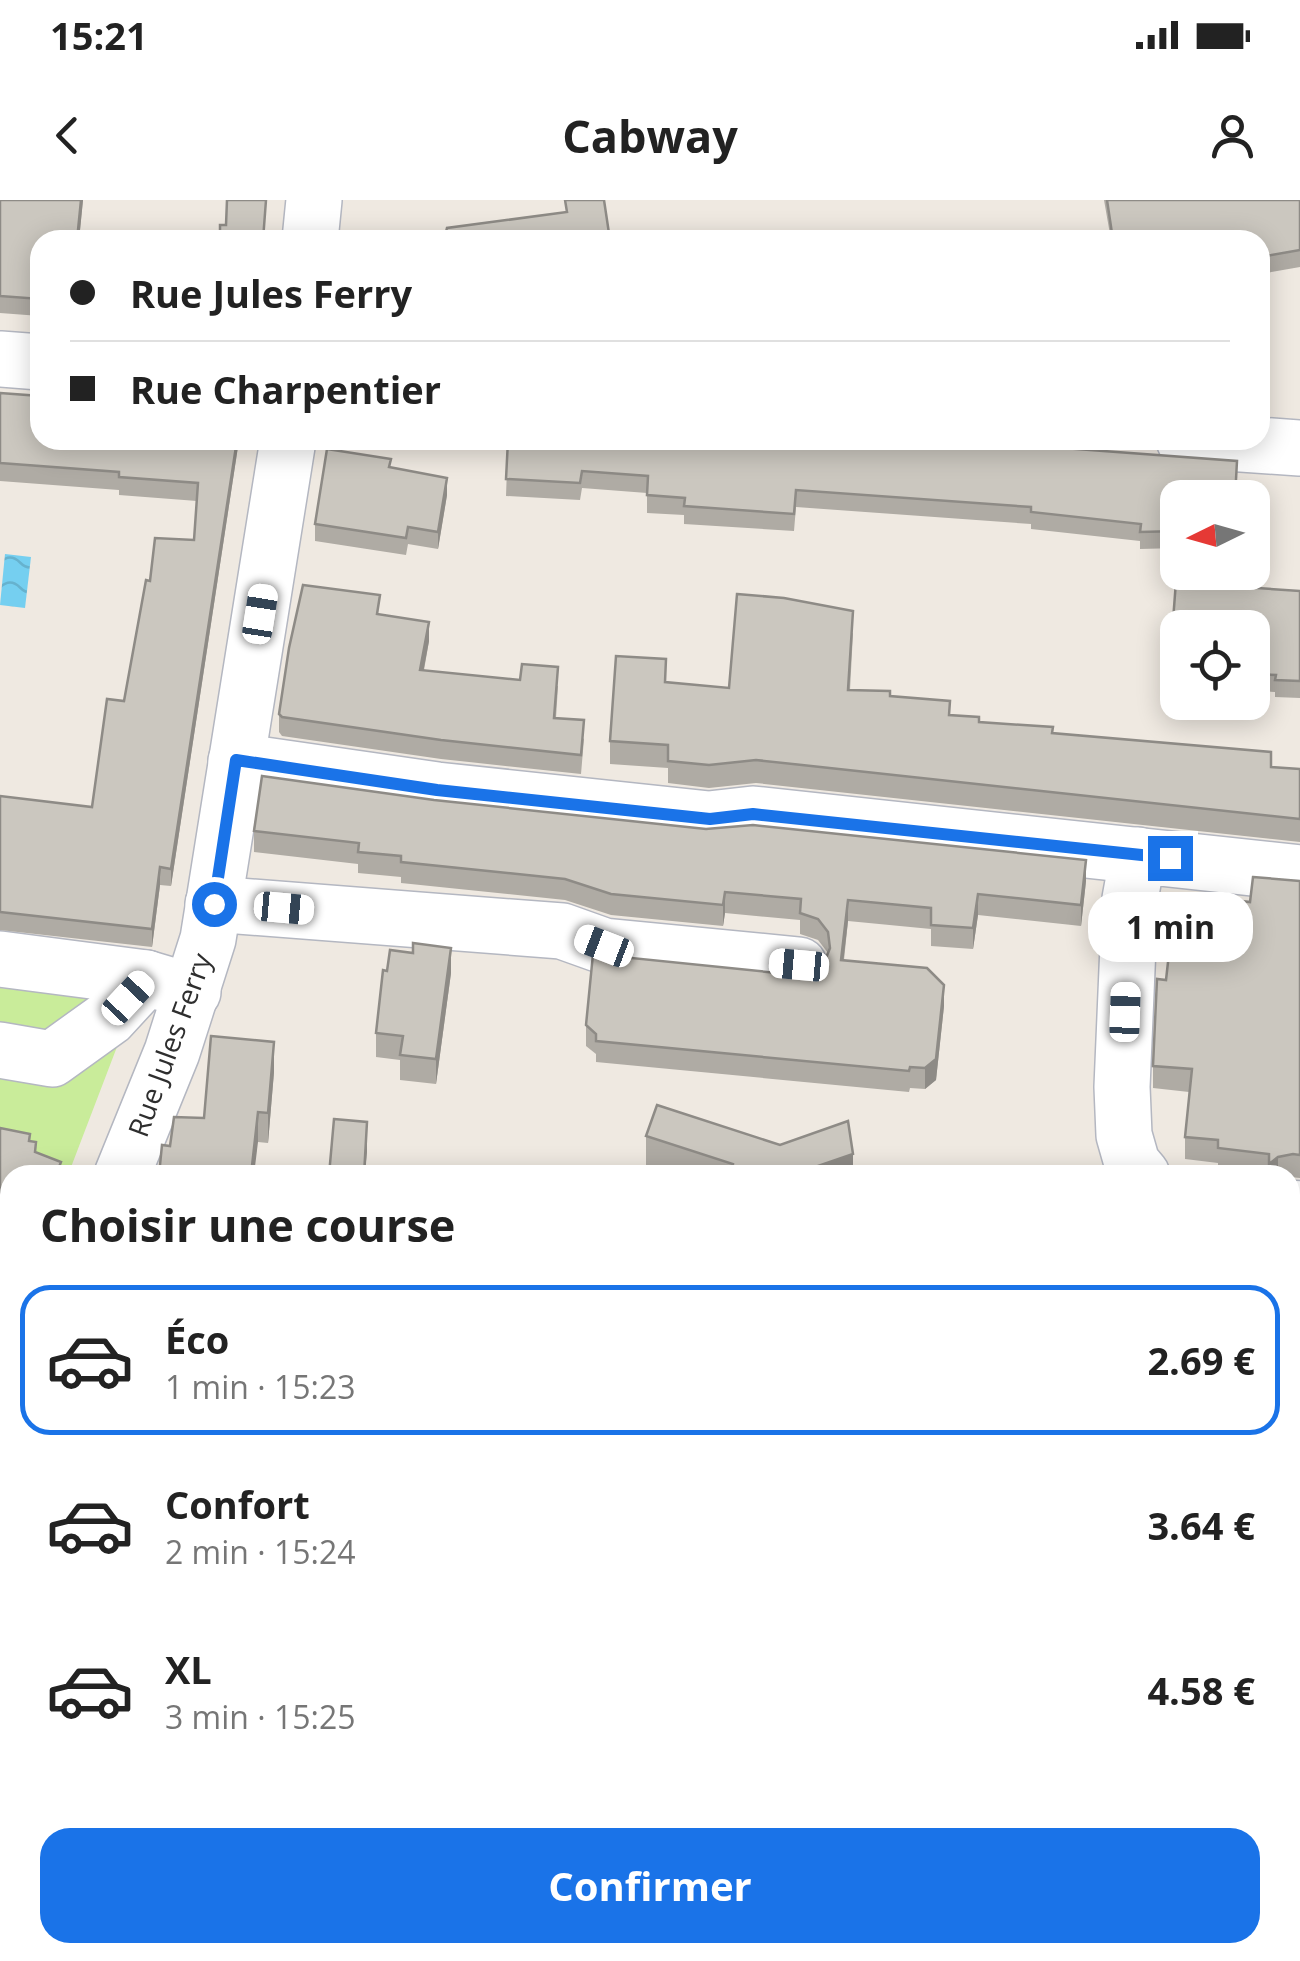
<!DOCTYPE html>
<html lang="fr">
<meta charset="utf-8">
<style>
body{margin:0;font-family:"Open Sans",sans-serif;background:#f6f6f6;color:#222;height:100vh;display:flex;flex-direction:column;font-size:38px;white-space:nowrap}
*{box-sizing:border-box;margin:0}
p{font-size:32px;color:#767676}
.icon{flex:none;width:55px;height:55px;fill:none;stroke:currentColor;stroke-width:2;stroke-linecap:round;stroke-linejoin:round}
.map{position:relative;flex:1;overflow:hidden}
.drawer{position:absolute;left:0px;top:965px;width:1300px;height:798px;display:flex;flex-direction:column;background:#fff;border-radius:30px 30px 0 0;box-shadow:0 5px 25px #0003}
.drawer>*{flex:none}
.top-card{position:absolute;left:30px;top:30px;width:1240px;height:220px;border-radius:30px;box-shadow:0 5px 25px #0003;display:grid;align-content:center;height:220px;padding:0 40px;background:#fff}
.needle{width:65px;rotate:265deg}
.fabs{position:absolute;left:1160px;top:280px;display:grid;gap:20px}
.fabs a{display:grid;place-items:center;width:110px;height:110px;border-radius:20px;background:#fff;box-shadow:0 5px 25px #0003;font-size:50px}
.end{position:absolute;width:45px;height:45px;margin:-22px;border:12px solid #1a73e8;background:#fff;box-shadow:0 0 0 5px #fff}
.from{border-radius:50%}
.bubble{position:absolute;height:70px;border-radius:30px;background:#fff;box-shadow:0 5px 25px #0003;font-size:32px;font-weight:700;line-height:70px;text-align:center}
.car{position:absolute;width:30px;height:60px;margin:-30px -15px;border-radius:12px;box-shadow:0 0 8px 2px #0007;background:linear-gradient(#fff 24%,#345 0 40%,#fff 0 76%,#345 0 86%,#fff 0)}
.top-card b{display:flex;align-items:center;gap:35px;height:95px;font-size:38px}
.top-card b+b{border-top:2px solid #e0e0e0}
.top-card i{width:25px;height:25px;background:#222}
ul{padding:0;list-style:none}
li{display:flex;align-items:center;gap:30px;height:150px;margin:0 20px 15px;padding:0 20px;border:5px solid transparent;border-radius:30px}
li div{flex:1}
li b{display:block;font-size:38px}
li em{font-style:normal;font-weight:700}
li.current{border-color:#1a73e8}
li>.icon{width:90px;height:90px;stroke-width:1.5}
h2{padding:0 40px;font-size:45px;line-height:120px}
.cta{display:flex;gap:20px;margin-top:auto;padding:20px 40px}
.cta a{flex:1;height:115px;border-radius:30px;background:#1a73e8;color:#fff;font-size:40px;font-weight:700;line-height:115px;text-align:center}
.status{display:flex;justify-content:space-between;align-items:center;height:70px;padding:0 50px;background:#fff;direction:ltr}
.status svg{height:28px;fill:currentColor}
header{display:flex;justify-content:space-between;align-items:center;height:130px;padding:0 40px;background:#fff;font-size:45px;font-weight:700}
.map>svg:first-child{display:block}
</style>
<div class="status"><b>15:21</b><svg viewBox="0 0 49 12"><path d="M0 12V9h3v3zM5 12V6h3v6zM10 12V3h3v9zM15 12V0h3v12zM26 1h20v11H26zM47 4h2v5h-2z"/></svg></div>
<header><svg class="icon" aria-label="back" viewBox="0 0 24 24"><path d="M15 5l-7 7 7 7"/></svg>Cabway<svg class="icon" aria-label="person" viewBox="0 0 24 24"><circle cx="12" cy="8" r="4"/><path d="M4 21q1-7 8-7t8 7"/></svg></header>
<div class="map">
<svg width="1300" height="1761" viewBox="0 0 1300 1761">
<defs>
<pattern id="water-waves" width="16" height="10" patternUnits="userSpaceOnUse" patternTransform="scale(2.5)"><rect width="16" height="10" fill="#75cff0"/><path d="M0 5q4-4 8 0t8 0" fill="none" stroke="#66b2ce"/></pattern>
</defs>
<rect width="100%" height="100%" fill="#efe9e1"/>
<g fill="#c9ec9a">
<polygon points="0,788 99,798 120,839 68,975 10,975 10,1119 0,1143"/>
<polygon points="0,1640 10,1641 10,1752 1290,1752 1290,1745 1300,1747 1300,1761 0,1761"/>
</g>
<polygon fill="url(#water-waves)" points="5,354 31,357 25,408 0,405"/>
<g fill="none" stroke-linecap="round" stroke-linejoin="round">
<defs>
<g id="minor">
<polyline points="310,40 314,0"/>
<polyline points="0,159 40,162"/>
<polyline points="1184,240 1300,248"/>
<polyline points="236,561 437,590 709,619 753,614 1300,673"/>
<polyline points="1138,655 1130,699 1122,887 1124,935 1132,963 1142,975"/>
<polyline points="213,704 562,731 604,746 799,765"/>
<polyline points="0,759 146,778 193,792"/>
<polyline points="0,850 52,859 109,818 146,778"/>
<polyline points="122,975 172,852 208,739 288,240"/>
<polyline points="1290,1008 1300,1009"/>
<polyline points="1290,1226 1300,1226"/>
<polyline points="0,1332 10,1290"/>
<polyline points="1290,1700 1300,1708"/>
</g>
</defs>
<use href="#minor" stroke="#b4b7c1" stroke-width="58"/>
<use href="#minor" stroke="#fff" stroke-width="55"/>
</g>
<g fill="#afaba4">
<polygon points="0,0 83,0 79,40 40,40 40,116 0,113"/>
<polygon points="1104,0 1300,0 1300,67 1260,74 1260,40 1111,40"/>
<polygon points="0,193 40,240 239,240 171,686 160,685 152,747 0,730 0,596 92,607 124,501 150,381 194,340 197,301 119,295 119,290 0,281"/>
<polygon points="508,240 1237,278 1178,298 1178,348 1140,349 1140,341 1031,329 1031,324 796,307 794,331 684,324 684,315 647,313 647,293 582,288 580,300 506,296"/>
<polygon points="391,268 447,295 438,349 408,344 406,355 315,341 315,324"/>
<polygon points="1178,355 1178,372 1231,372 1230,387 1300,391 1300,498 1275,497 1275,492 1252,491 1252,428 1178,428 1178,452 1172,452"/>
<polygon points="380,415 429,441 424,470 558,486 556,518 584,539 581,574 441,559 282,536 279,532 279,514"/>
<polygon points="853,433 850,490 890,496 950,515 979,522 1271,567 1300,569 1300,642 756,583 709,588 668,583 668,568 610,564 610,541 666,482 729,488"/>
<polygon points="434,600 1086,681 1081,726 978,715 973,749 931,746 931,729 848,721 844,760 944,806 936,880 925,889 910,888 909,892 596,862 596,854 586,846 586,825 811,773 824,763 828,753 818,740 800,734 800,720 725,713 723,726 611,715 565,700 401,683 401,677 358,673 358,664 254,652 254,631"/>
<polygon points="1300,681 1300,978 1290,977 1290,975 1259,975 1218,971 1218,963 1185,959 1185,937 1189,892 1153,888 1153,866 1166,780 1179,728 1250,702"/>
<polygon points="451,773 436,884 400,880 400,860 376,857 376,833"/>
<polygon points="274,872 268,943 258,942 170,946 204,918"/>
<polygon points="0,928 30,941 36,953 61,975 10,975 10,1079 8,1085 0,1084"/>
<polygon points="646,936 853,975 675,975 646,966"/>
<polygon points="1300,1069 1300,1192 1290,1192 1290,1106 1295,1107"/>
<polygon points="1290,1253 1300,1254 1300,1354 1290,1354"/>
<polygon points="10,1438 10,1534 0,1532 0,1478"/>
</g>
<g fill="#8e8b86">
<polygon points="81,0 83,0 79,40 77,40"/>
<polygon points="237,240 239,240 171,686 171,669"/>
<polygon points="447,278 447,295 438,349 438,332"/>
<polygon points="429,422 429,441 420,489 420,470"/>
<polygon points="1086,660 1086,681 1081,726 1081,705"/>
<polygon points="160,667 160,685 152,747 152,729"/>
<polygon points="725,692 725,713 723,726 723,705"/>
<polygon points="978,694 978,715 973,749 973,728"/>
<polygon points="848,700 848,721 841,781 841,760"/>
<polygon points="451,748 451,773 436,884 436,859"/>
<polygon points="944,785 944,806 936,880 925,889 925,868"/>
<polygon points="274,842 274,872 268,943 268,913"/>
<polygon points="258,912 258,942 254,975 251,975"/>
<polygon points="367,922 367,952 365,975 364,975"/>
<polygon points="853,954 853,975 792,975"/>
<polygon points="1278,957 1278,975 1269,975 1269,964"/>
<polygon points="9,1049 9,1078 8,1085 8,1055"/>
<polygon points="1300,1564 1300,1594 1290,1599 1290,1569"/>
<polygon points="277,1752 282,1752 281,1761 276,1761"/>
</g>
<g fill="#cbc7bf" stroke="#8e8b86" stroke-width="2.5">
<polygon points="0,0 81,0 77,40 40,40 40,99 0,96"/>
<polygon points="227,0 266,0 263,40 220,40 220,25 226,25"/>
<polygon points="565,0 604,0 610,40 444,40 447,28 567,12"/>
<polygon points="1107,0 1300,0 1300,50 1260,57 1260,40 1113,40"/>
<polygon points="0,193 40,196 40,240 237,240 171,669 160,667 152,729 0,712 0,596 92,607 107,499 124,501 146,380 150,381 155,338 194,340 198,283 119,277 119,272 0,263"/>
<polygon points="508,240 954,240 1237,261 1235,298 1178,298 1178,331 1140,332 1141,324 1031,312 1031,307 796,290 794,314 684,306 685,298 647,295 648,276 582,271 580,283 506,279"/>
<polygon points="327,249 391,259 389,267 447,278 438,332 408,327 406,338 315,324"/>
<polygon points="1178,355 1178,372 1230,372 1229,386 1300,391 1300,481 1275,480 1276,475 1252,474 1252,428 1178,428 1178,435 1172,434"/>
<polygon points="303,385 380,395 377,414 429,422 420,470 520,480 522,464 558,467 554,518 584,520 581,555 441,540 282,517 279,514 289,448"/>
<polygon points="737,394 784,398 853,411 848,490 890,491 890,496 950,501 949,515 979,517 979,522 1053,527 1052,533 1271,552 1271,567 1300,569 1300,619 756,560 709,565 668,561 668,545 610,541 616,456 666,459 665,482 729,488"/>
<polygon points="262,576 434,600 706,629 753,625 1086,660 1081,705 978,694 973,728 931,725 931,708 848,700 841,760 927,768 944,785 936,859 925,868 910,867 909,871 596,841 596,834 586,825 593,754 797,775 811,773 824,763 830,748 828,732 818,719 800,713 801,699 725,692 723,705 611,694 565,679 401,662 401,656 358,652 359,643 254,631"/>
<polygon points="1253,677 1300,681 1300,955 1293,954 1278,957 1269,964 1269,954 1218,948 1218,940 1185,937 1192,869 1153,866 1157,779 1166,780 1172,727 1179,728 1182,694 1250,702"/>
<polygon points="413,743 451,748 436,859 400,855 403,836 376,833 383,770 387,771 390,750 413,753"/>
<polygon points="211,836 274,842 268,913 258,912 251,975 159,975 162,945 170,946 174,917 204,918"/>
<polygon points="657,905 780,945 848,921 853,954 792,975 731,975 733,964 646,936"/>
<polygon points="334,919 367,922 364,975 329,975"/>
<polygon points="0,928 30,934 29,941 36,942 35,952 61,962 56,975 10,975 10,1049 8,1055 0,1054"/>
<polygon points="1298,1069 1300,1069 1300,1169 1290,1169 1290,1106 1295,1107"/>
<polygon points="1290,1253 1300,1254 1300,1331 1290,1331"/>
<polygon points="1290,1383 1300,1384 1300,1564 1290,1569"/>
<polygon points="10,1438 10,1510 0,1507 0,1478"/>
<polygon points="27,1752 277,1752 276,1761 25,1761"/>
</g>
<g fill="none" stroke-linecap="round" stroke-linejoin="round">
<polyline stroke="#1a73e8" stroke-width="12" points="214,704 236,560 437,590 710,619 753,614 1170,658"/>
</g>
<g text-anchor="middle" stroke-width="8" stroke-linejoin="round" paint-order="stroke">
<g font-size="28" fill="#2e2e2e" stroke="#fff">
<text transform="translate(170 845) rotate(-70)" y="10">Rue Jules Ferry</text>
</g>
</g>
</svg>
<div class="fabs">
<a><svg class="needle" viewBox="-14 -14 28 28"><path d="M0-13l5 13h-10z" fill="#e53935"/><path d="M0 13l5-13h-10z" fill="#767676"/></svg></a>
<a><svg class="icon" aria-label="locate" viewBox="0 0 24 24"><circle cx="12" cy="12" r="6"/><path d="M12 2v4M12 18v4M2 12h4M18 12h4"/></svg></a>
</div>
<i class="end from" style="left:214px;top:704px"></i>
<i class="end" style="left:1170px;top:658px"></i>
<div class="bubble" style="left:1088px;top:692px;width:165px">1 min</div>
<i class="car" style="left:260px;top:414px;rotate:9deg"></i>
<i class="car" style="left:284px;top:708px;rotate:95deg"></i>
<i class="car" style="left:604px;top:746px;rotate:291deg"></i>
<i class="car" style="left:799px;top:765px;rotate:275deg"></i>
<i class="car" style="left:128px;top:798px;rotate:43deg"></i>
<i class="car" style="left:1125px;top:812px;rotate:2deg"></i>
<div class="top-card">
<b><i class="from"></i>Rue Jules Ferry</b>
<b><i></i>Rue Charpentier</b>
</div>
<section class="drawer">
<h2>Choisir une course</h2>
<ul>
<li class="current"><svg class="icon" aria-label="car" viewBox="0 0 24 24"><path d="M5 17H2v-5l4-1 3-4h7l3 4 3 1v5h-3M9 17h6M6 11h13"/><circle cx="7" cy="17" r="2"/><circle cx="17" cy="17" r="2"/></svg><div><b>Éco</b><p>1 min · 15:23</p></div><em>2.69 €</em></li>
<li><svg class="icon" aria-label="car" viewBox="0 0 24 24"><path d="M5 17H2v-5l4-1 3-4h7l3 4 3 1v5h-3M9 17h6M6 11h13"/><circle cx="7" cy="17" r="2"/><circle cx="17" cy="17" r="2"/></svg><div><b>Confort</b><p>2 min · 15:24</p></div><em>3.64 €</em></li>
<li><svg class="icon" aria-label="car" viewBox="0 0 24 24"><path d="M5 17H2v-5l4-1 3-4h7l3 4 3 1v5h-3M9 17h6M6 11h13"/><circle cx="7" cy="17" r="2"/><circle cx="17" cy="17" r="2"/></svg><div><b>XL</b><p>3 min · 15:25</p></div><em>4.58 €</em></li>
</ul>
<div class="cta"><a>Confirmer</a></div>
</section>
</div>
